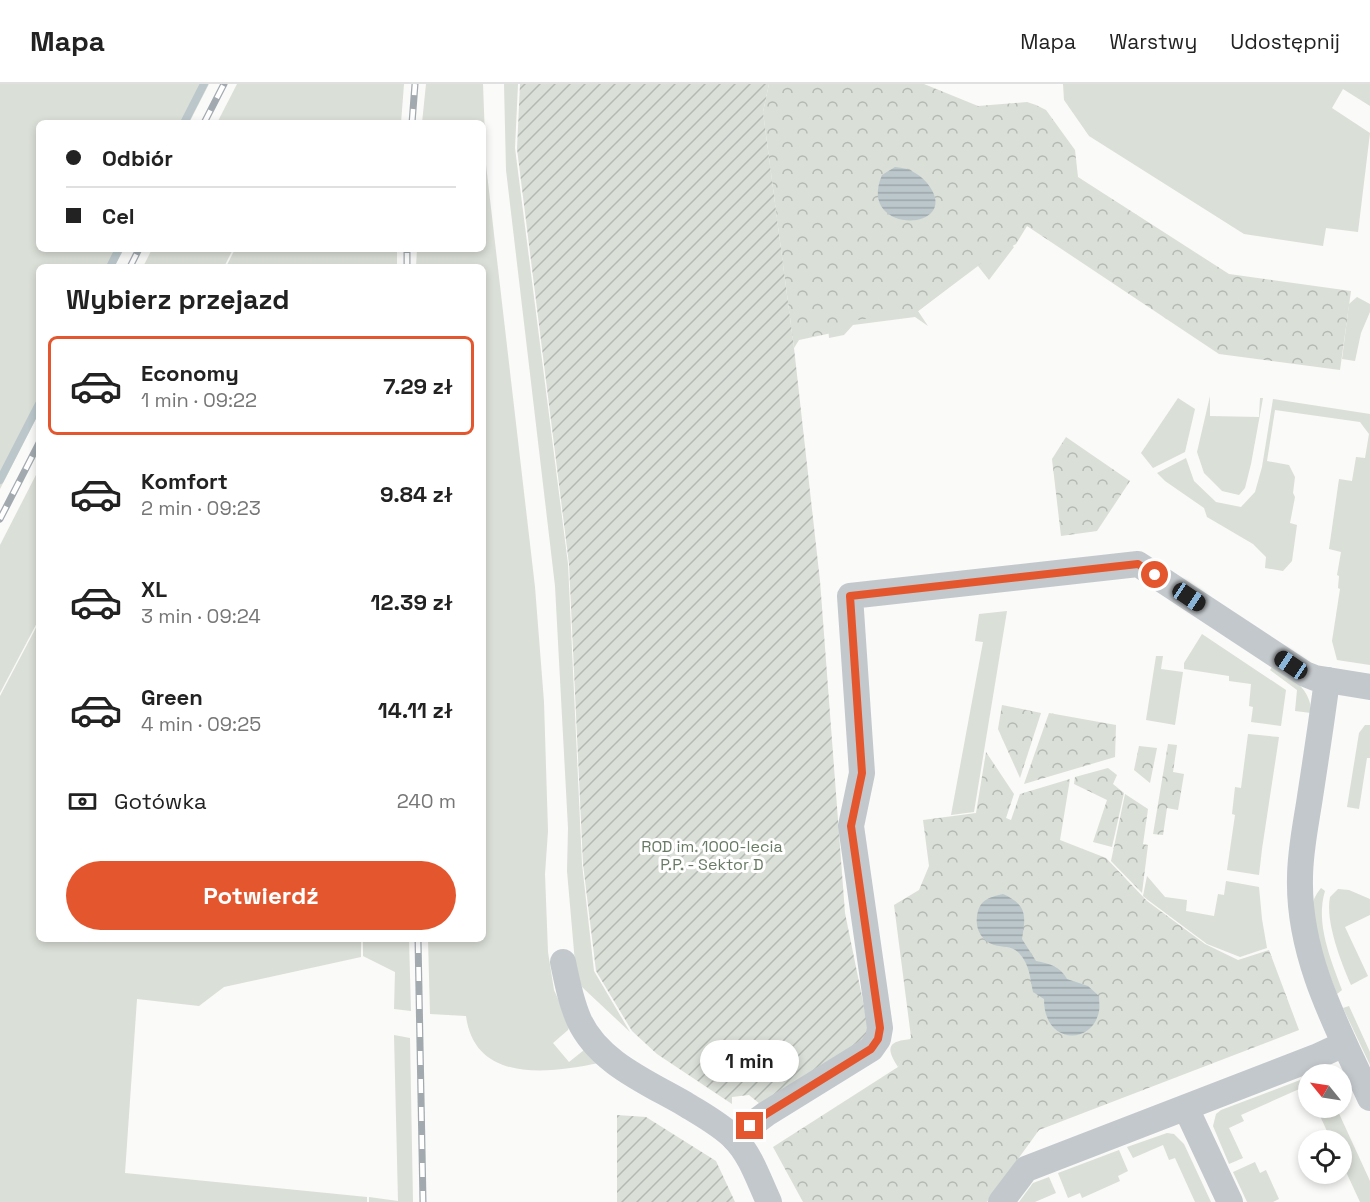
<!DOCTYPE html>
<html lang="pl">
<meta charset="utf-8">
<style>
body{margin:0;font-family:"Space Grotesk",sans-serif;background:#f6f6f6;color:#222;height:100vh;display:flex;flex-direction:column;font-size:22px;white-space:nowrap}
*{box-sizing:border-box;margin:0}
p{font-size:20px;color:#767676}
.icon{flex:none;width:33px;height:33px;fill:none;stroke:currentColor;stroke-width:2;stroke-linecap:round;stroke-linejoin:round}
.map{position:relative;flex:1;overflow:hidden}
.drawer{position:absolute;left:36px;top:180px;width:450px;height:678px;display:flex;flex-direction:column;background:#fff;border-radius:9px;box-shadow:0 3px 9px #0003}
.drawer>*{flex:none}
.banner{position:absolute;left:36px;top:36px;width:450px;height:132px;border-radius:9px;box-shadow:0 3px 9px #0003;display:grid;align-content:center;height:132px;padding:0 30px;background:#fff}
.needle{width:39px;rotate:300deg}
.fabs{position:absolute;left:1298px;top:980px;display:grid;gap:12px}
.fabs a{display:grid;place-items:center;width:54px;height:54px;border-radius:50%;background:#fff;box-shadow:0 3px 9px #0003;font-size:30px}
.end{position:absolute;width:27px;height:27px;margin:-14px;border:8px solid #e4572e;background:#fff;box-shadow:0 0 0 3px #fff}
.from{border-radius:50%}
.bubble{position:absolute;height:42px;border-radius:21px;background:#fff;box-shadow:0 3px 9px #0003;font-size:20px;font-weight:800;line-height:42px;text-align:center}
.car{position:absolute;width:18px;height:36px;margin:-18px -9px;border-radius:8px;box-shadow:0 0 4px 2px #0007;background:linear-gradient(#222 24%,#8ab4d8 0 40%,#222 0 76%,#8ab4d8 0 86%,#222 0)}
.banner b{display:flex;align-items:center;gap:21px;height:57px;font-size:22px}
.banner b+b{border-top:2px solid #e0e0e0}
.banner i{width:15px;height:15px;background:#222}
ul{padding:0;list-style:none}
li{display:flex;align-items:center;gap:18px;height:99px;margin:0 12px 9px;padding:0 18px;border:3px solid transparent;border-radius:9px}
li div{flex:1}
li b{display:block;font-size:22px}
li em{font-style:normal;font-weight:800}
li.on{border-color:#e4572e}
li>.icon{width:54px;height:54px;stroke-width:1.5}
h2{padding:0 30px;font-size:27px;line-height:72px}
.pay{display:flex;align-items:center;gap:15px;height:66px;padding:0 30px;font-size:22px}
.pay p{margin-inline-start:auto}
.cta{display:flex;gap:12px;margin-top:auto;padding:12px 30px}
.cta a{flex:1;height:69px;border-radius:36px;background:#e4572e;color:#fff;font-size:24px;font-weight:800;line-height:69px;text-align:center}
header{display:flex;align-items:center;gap:36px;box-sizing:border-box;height:84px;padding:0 30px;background:#fff;border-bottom:2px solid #e0e0e0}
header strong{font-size:28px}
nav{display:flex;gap:33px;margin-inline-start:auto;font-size:21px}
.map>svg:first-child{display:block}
</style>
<header>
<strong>Mapa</strong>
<nav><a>Mapa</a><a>Warstwy</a><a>Udostępnij</a></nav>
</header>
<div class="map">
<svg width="1370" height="1118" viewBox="0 0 1370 1118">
<defs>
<pattern id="park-crowns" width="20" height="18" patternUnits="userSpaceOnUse" patternTransform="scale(1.5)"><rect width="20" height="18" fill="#dadfd7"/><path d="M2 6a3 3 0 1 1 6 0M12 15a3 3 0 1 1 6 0" fill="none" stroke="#b4b9b4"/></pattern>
<pattern id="garden-furrows" width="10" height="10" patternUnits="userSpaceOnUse" patternTransform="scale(1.5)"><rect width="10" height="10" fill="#dadfd7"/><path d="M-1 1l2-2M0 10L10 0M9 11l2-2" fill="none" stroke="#b4b9b4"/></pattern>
<pattern id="water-rules" width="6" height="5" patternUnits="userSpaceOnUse" patternTransform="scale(1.5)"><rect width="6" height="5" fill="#bbc7cb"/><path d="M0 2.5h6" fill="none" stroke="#9ca6aa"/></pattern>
</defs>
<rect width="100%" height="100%" fill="#fafaf8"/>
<g fill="#dadfd7">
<polygon points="0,0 209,0 189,39 39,39 39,165 124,165 114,183 39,183 39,329 0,405"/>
<polygon points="237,0 404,0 401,39 217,39"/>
<path d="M426,0H483L486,81L535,503L544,618L548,747L545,790L548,868L554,906L570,941L568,946L553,959L569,978L584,966L599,979C550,989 475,1000 466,932L430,930L428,855H483V183H416L417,165H483V39H422Z"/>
<polygon points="504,0 518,0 515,64 568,480 582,780 594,887 630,948 582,903 576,890 567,787 568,744 555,502 506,86"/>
<polygon points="1063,0 1370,0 1370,22 1343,5 1332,24 1370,49 1358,148 1326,144 1323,162 1244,150 1089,52 1064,16"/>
<polygon points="1028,134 1010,160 1014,163 989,196 978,182 918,227 928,242 915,233 853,241 844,251 829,254 827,229"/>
<polygon points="152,165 233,165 224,183 143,183"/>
<polygon points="235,165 397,165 397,183 226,183"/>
<polygon points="1357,213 1370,220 1370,228 1361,249 1355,277 1342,275 1349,220"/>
<polygon points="1210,312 1210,332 1259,333 1260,314 1263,314 1251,380 1245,404 1239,411 1222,407 1204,389 1197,368"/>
<polygon points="1178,314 1195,325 1185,368 1153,384 1141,369"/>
<polygon points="1273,315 1370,330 1370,581 1337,576 1332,557 1340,505 1338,504 1339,492 1337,491 1341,468 1329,465 1339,395 1352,397 1356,373 1365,374 1369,350 1360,338 1275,326 1267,377 1289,381 1295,393 1293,409 1295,413 1290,439 1297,441 1292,477 1283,487 1265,484 1266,473 1253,460 1207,433 1204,424 1165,397 1157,389 1186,374 1194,397 1216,418 1241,423 1255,408 1262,383"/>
<polygon points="39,385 39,535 0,609 0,461"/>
<polygon points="1007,527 974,728 951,731 983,558 975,557 979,530"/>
<polygon points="39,538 39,855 361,855 361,873 224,903 199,922 137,915 125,1089 367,1113 367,1118 0,1118 0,612"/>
<polygon points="1202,550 1286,606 1281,642 1251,638 1253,623 1249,622 1251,600 1229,597 1229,592 1184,585 1184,579"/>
<polygon points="1156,572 1163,572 1161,585 1183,588 1175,641 1146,636"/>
<path d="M1275,579C1291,593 1312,606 1311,629L1295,627L1297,606L1270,586Z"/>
<polygon points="1365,641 1370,641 1370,674 1367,674 1359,725 1347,723 1359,649"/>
<polygon points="1248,650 1279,653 1262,765 1259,791 1227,786 1235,731 1232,730 1235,703 1241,704"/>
<polygon points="1147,792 1165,813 1187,816 1186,827 1214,832 1218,810 1224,811 1226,797 1259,803 1262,835 1267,864 1240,873 1207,860 1148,816 1143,812"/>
<path d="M1321,804L1325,807C1315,839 1331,876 1342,906L1337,910C1328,888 1312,844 1313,821C1313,815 1317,809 1321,804Z"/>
<path d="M1338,805L1349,806L1370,815V831L1345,843L1368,892L1351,901C1341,878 1325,837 1330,813Z"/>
<polygon points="363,855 409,855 411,927 394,925 395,888 363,872"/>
<polygon points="1349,922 1370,968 1370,981 1343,924"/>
<polygon points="394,951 410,954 413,1118 369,1118 369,1113 398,1117"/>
<path d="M912,955L898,983C885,963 888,957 912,955Z"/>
<polygon points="1308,993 1308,1005 1306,1002 1241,1031 1244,1037 1229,1044 1243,1074 1229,1080 1213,1042 1216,1030 1221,1026"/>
<polygon points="1316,1023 1336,1023 1370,1097 1370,1118 1360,1118 1341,1077 1341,1056 1331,1056"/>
<polygon points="1167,1049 1174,1050 1184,1060 1211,1118 1195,1118 1175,1074 1169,1076 1163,1061 1133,1074 1127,1063"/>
<polygon points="1119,1066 1128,1087 1118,1092 1120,1097 1082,1114 1080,1109 1068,1114 1058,1089"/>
<polygon points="1255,1078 1260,1089 1266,1086 1279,1115 1273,1118 1247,1118 1233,1088"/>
<polygon points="1049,1093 1056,1109 1035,1118 1019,1118 1033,1099"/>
</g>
<g fill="url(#park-crowns)">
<polygon points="769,0 924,0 978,22 1027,18 1036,21 1046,26 1075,66 1078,93 1229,190 1351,207 1340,286 1219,270 1027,142 1016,160 978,181 917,228 851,237 841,247 799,256 794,264 763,28"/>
<polygon points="1066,353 1130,397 1097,447 1061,452 1052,375"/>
<polygon points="1002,621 1041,629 1020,694 998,645"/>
<polygon points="1049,629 1116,641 1115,673 1024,700"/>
<polygon points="1168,660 1177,661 1173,688 1184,690 1178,726 1167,724 1163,751 1153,750"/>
<polygon points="1139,662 1157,664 1150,699 1134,686"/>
<polygon points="986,668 1014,710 1006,734 1011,736 1020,710 1070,695 1060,756 1106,774 1147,817 1205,860 1238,876 1269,866 1299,946 1039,1046 987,1118 803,1118 773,1063 898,983 911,953 894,821 919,806 929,782 923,736 976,729"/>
<polygon points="1108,684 1117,691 1113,700 1124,709 1112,763 1093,758 1107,716 1074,700 1075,693"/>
<polygon points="1125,710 1148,725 1143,760 1148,761 1142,809 1111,777"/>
</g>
<g fill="url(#garden-furrows)">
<polygon points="520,0 769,0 763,28 794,264 820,497 845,829 870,952 760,1020 749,1011 732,1013 732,1020 657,970 632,947 596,887 583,780 569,480 517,65"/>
<polygon points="617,1031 646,1033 716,1077 735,1118 617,1118"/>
</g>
<g fill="url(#water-rules)">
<path d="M895,83C910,84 922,91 930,103C960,148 856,151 882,91Z"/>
<path d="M1003,810C1027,821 1026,831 1022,855L1036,877C1050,880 1060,882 1067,895L1088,902L1099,912C1099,917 1100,923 1099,927C1093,961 1044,962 1044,915L1033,908C1030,894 1030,881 1019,869C1011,861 1004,864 994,861C979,856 974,841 978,827C982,814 992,813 1003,810Z"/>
</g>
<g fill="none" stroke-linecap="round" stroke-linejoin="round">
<g stroke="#bbc7cb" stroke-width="8">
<polyline points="184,39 204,0"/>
<polyline points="110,183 119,165"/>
<polyline points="0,396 39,320"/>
</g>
<g stroke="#c3c8cc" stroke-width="26">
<path d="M1327,596C1322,635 1316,674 1310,713C1306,740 1300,767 1300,794C1298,873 1338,945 1370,1014"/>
<path d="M563,878C567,898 571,918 579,936C598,978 647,998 685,1020C701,1030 720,1040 734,1054C751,1071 759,1097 769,1118"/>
<polyline points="1186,1024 1230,1118"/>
<polyline points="734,1054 766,1030 871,965 878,955 880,944 851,742 862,689 850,512 1138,480 1305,590 1315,594 1370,603"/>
<polyline points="1001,1118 1026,1085 1316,973 1344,960"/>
</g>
<defs>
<g id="rail">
<polyline points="204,39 224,0"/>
<polyline points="412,39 415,0"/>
<polyline points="130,183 139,165"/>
<polyline points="407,183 407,165"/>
<polyline points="0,435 39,359"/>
<polyline points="418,855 423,1118"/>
</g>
</defs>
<use href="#rail" stroke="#a2aab0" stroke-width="7"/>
<use href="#rail" stroke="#fff" stroke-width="4.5" stroke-dasharray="14" stroke-linecap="butt"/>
</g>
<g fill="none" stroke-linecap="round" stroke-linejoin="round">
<polyline stroke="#e4572e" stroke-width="8" points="750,1042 766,1030 871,965 878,955 880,944 851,742 862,689 850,512 1138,480 1155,491"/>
</g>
<g text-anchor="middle" stroke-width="6" stroke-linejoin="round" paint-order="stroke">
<g font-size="16" fill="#687a64" stroke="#fff">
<text x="712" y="768">ROD im. 1000-lecia<tspan x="712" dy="18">P.P. - Sektor D</tspan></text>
</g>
</g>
</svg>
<div class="fabs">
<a><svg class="needle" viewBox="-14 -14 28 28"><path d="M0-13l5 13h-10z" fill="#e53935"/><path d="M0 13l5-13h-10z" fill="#767676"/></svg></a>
<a><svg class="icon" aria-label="locate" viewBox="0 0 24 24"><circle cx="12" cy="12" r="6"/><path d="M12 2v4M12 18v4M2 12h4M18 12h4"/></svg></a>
</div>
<i class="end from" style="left:1155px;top:491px"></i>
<i class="end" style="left:750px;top:1042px"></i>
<div class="bubble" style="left:700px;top:956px;width:99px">1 min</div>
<i class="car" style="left:1189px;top:513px;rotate:124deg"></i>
<i class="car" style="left:1291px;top:581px;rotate:304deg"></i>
<div class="banner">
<b><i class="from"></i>Odbiór</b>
<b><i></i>Cel</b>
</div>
<section class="drawer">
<h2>Wybierz przejazd</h2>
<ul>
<li class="on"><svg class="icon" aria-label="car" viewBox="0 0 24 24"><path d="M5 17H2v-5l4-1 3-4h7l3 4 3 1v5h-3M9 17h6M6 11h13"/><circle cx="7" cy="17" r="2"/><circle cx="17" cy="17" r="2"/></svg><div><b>Economy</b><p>1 min · 09:22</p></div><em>7.29 zł</em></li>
<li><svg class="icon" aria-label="car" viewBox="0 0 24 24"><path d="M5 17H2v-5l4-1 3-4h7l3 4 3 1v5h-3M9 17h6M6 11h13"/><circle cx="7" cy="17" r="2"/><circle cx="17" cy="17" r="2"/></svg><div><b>Komfort</b><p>2 min · 09:23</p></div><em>9.84 zł</em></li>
<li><svg class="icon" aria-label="car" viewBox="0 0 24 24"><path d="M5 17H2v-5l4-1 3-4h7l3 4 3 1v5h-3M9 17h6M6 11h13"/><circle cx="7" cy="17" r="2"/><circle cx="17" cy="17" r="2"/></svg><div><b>XL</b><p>3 min · 09:24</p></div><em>12.39 zł</em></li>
<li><svg class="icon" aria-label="car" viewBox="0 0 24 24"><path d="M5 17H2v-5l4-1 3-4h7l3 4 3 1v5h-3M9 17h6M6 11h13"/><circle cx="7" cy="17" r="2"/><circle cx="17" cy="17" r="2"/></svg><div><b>Green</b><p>4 min · 09:25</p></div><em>14.11 zł</em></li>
</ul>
<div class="pay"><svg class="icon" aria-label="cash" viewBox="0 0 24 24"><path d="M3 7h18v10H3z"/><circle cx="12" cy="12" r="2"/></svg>Gotówka<p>240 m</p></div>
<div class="cta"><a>Potwierdź</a></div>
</section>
</div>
